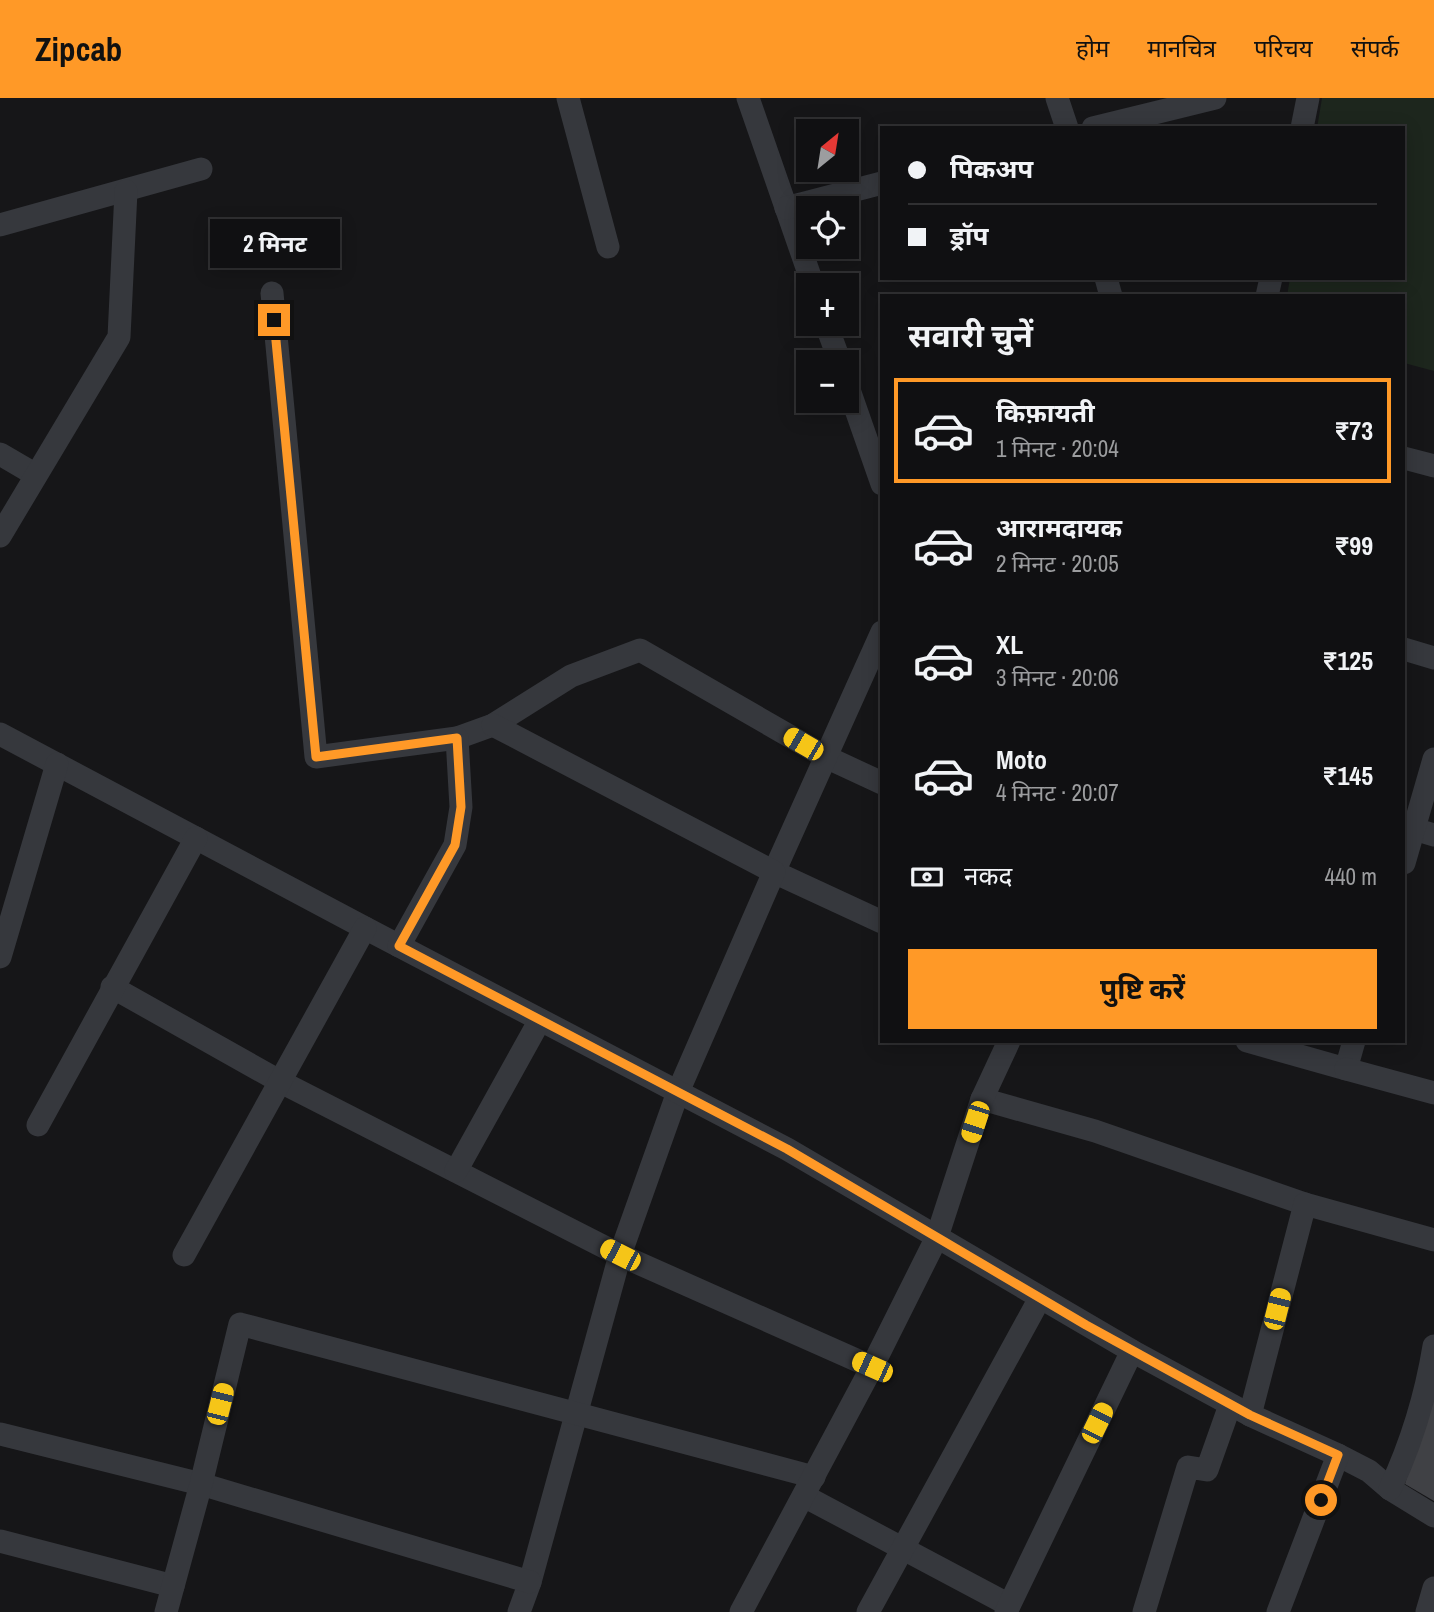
<!DOCTYPE html>
<html lang="hi">
<meta charset="utf-8">
<style>
body{margin:0;font-family:"Archivo Narrow","Noto Sans Devanagari",sans-serif;background:#19191b;color:#f1f3f6;height:100vh;display:flex;flex-direction:column;font-size:26px;white-space:nowrap}
*{box-sizing:border-box;margin:0}
p{font-size:23px;color:#9c9d9f}
.icon{flex:none;width:38px;height:38px;fill:none;stroke:currentColor;stroke-width:2;stroke-linecap:round;stroke-linejoin:round}
.map{position:relative;flex:1;overflow:hidden}
.drawer{position:absolute;left:880px;top:196px;width:525px;height:749px;display:flex;flex-direction:column;background:#101012;border-radius:0px;box-shadow:0 4px 18px #0003,0 0 0 2px #303032}
.drawer>*{flex:none}
.banner{position:absolute;left:880px;top:28px;width:525px;height:154px;border-radius:0px;box-shadow:0 4px 18px #0003,0 0 0 2px #303032;display:grid;align-content:center;height:154px;padding:0 28px;background:#101012}
.needle{width:46px;rotate:30deg}
.controls{position:absolute;left:796px;top:21px;display:grid;gap:14px}
.controls a{display:grid;place-items:center;width:63px;height:63px;border-radius:0px;background:#101012;box-shadow:0 4px 18px #0003,0 0 0 2px #303032;font-size:35px}
.end{position:absolute;width:32px;height:32px;margin:-16px;border:9px solid #ff9927;background:#111;box-shadow:0 0 0 4px #111}
.from{border-radius:50%}
.bubble{position:absolute;height:49px;border-radius:0px;background:#101012;box-shadow:0 4px 18px #0003,0 0 0 2px #303032;font-size:23px;font-weight:700;line-height:49px;text-align:center}
.car{position:absolute;width:21px;height:42px;margin:-21px -10px;border-radius:9px;box-shadow:0 0 5px 2px #0007;background:linear-gradient(#f5c518 24%,#345 0 40%,#f5c518 0 76%,#345 0 86%,#f5c518 0)}
.banner b{display:flex;align-items:center;gap:24px;height:66px;font-size:26px}
.banner b+b{border-top:2px solid #303032}
.banner i{width:18px;height:18px;background:#f1f3f6}
ul{padding:0;list-style:none}
li{display:flex;align-items:center;gap:21px;height:105px;margin:0 14px 10px;padding:0 14px;border:4px solid transparent;border-radius:0px}
li div{flex:1}
li b{display:block;font-size:26px}
li em{font-style:normal;font-weight:700}
li.selected{border-color:#ff9927}
li>.icon{width:63px;height:63px;stroke-width:1.5}
h2{padding:0 28px;font-size:32px;line-height:84px}
.pay{display:flex;align-items:center;gap:18px;height:77px;padding:0 28px;font-size:26px}
.pay p{margin-inline-start:auto}
.action{display:flex;gap:14px;margin-top:auto;padding:14px 28px}
.action a{flex:1;height:80px;border-radius:0px;background:#ff9927;color:#111;font-size:28px;font-weight:700;line-height:80px;text-align:center}
header{display:flex;align-items:center;gap:42px;box-sizing:border-box;height:98px;padding:0 35px;background:#ff9927;color:#111}
header strong{font-size:33px}
nav{display:flex;gap:38px;margin-inline-start:auto;font-size:24px}
.map>svg:first-child{display:block}
</style>
<header>
<strong>Zipcab</strong>
<nav><a>होम</a><a>मानचित्र</a><a>परिचय</a><a>संपर्क</a></nav>
</header>
<div class="map">
<svg width="1434" height="1514" viewBox="0 0 1434 1514">
<rect width="100%" height="100%" fill="#161618"/>
<polygon fill="#1d261d" points="1322,0 1434,0 1434,273 1404,265 1404,198 1287,198 1290,180 1404,180 1404,30 1317,30"/>
<polygon fill="#404145" points="1433,1285 1434,1285 1434,1403 1405,1386"/>
<g fill="none" stroke-linecap="round" stroke-linejoin="round">
<g stroke="#36383d" stroke-width="23">
<polyline points="568,0 608,149"/>
<polyline points="748,0 813,187"/>
<polyline points="1057,0 1067,30"/>
<polyline points="1093,30 1215,0"/>
<polyline points="1302,30 1308,0"/>
<polyline points="786,110 882,85"/>
<polyline points="0,127 201,71"/>
<polyline points="1106,180 1111,198"/>
<polyline points="272,195 316,659 457,640 493,627 571,578 640,552 826,659 882,685"/>
<polyline points="1267,198 1271,180"/>
<polyline points="826,226 840,264"/>
<polyline points="847,286 882,386"/>
<polyline points="0,356 36,377"/>
<polyline points="1404,360 1434,368"/>
<polyline points="0,438 119,239 126,93"/>
<polyline points="882,534 774,774 882,824"/>
<polyline points="1404,551 1434,560"/>
<polyline points="493,627 774,774 678,994 620,1157 530,1484 519,1514"/>
<polyline points="0,636 365,830 787,1051 1132,1253 1250,1317 1338,1357 1369,1373 1390,1391 1434,1418"/>
<polyline points="1404,728 1434,737"/>
<polyline points="1404,765 1434,661"/>
<polyline points="399,848 455,747 461,709 457,640"/>
<polyline points="0,859 57,666"/>
<polyline points="112,889 281,984 620,1157 872,1269"/>
<polyline points="1247,943 1346,971 1354,943"/>
<polyline points="1346,971 1434,995"/>
<polyline points="982,1001 1095,1033 1305,1106"/>
<polyline points="38,1027 196,740"/>
<polyline points="456,1073 540,922"/>
<polyline points="184,1157 365,830"/>
<polyline points="1250,1317 1305,1106 1434,1142"/>
<polyline points="0,1336 201,1386 530,1484"/>
<path d="M1390,1391C1411,1346 1426,1297 1434,1248"/>
<polyline points="804,1398 1009,1507"/>
<polyline points="0,1443 173,1488"/>
<polyline points="166,1514 201,1386 240,1226 814,1379"/>
<polyline points="741,1514 872,1269 937,1139 982,1001 1009,943"/>
<polyline points="868,1514 1040,1200"/>
<polyline points="1006,1514 1132,1253"/>
<polyline points="1144,1514 1188,1369 1207,1372 1230,1307"/>
<polyline points="1278,1514 1338,1357"/>
<polyline points="1427,1514 1434,1490"/>
</g>
</g>
<g fill="none" stroke-linecap="round" stroke-linejoin="round">
<polyline stroke="#ff9927" stroke-width="9" points="274,222 316,659 457,640 461,709 455,747 399,848 787,1051 1086,1227 1250,1317 1338,1357 1321,1402"/>
</g>
</svg>
<div class="controls">
<a><svg class="needle" viewBox="-14 -14 28 28"><path d="M0-13l5 13h-10z" fill="#e53935"/><path d="M0 13l5-13h-10z" fill="#9c9d9f"/></svg></a>
<a><svg class="icon" aria-label="locate" viewBox="0 0 24 24"><circle cx="12" cy="12" r="6"/><path d="M12 2v4M12 18v4M2 12h4M18 12h4"/></svg></a>
<a>+</a>
<a>−</a>
</div>
<i class="end from" style="left:1321px;top:1402px"></i>
<i class="end" style="left:274px;top:222px"></i>
<div class="bubble" style="left:210px;top:121px;width:130px">2 मिनट</div>
<i class="car" style="left:803px;top:646px;rotate:300deg"></i>
<i class="car" style="left:975px;top:1024px;rotate:198deg"></i>
<i class="car" style="left:620px;top:1157px;rotate:297deg"></i>
<i class="car" style="left:1277px;top:1211px;rotate:14deg"></i>
<i class="car" style="left:872px;top:1269px;rotate:294deg"></i>
<i class="car" style="left:220px;top:1306px;rotate:14deg"></i>
<i class="car" style="left:1097px;top:1325px;rotate:26deg"></i>
<div class="banner">
<b><i class="from"></i>पिकअप</b>
<b><i></i>ड्रॉप</b>
</div>
<section class="drawer">
<h2>सवारी चुनें</h2>
<ul>
<li class="selected"><svg class="icon" aria-label="car" viewBox="0 0 24 24"><path d="M5 17H2v-5l4-1 3-4h7l3 4 3 1v5h-3M9 17h6M6 11h13"/><circle cx="7" cy="17" r="2"/><circle cx="17" cy="17" r="2"/></svg><div><b>किफ़ायती</b><p>1 मिनट · 20:04</p></div><em>₹73</em></li>
<li><svg class="icon" aria-label="car" viewBox="0 0 24 24"><path d="M5 17H2v-5l4-1 3-4h7l3 4 3 1v5h-3M9 17h6M6 11h13"/><circle cx="7" cy="17" r="2"/><circle cx="17" cy="17" r="2"/></svg><div><b>आरामदायक</b><p>2 मिनट · 20:05</p></div><em>₹99</em></li>
<li><svg class="icon" aria-label="car" viewBox="0 0 24 24"><path d="M5 17H2v-5l4-1 3-4h7l3 4 3 1v5h-3M9 17h6M6 11h13"/><circle cx="7" cy="17" r="2"/><circle cx="17" cy="17" r="2"/></svg><div><b>XL</b><p>3 मिनट · 20:06</p></div><em>₹125</em></li>
<li><svg class="icon" aria-label="car" viewBox="0 0 24 24"><path d="M5 17H2v-5l4-1 3-4h7l3 4 3 1v5h-3M9 17h6M6 11h13"/><circle cx="7" cy="17" r="2"/><circle cx="17" cy="17" r="2"/></svg><div><b>Moto</b><p>4 मिनट · 20:07</p></div><em>₹145</em></li>
</ul>
<div class="pay"><svg class="icon" aria-label="cash" viewBox="0 0 24 24"><path d="M3 7h18v10H3z"/><circle cx="12" cy="12" r="2"/></svg>नकद<p>440 m</p></div>
<div class="action"><a>पुष्टि करें</a></div>
</section>
</div>
